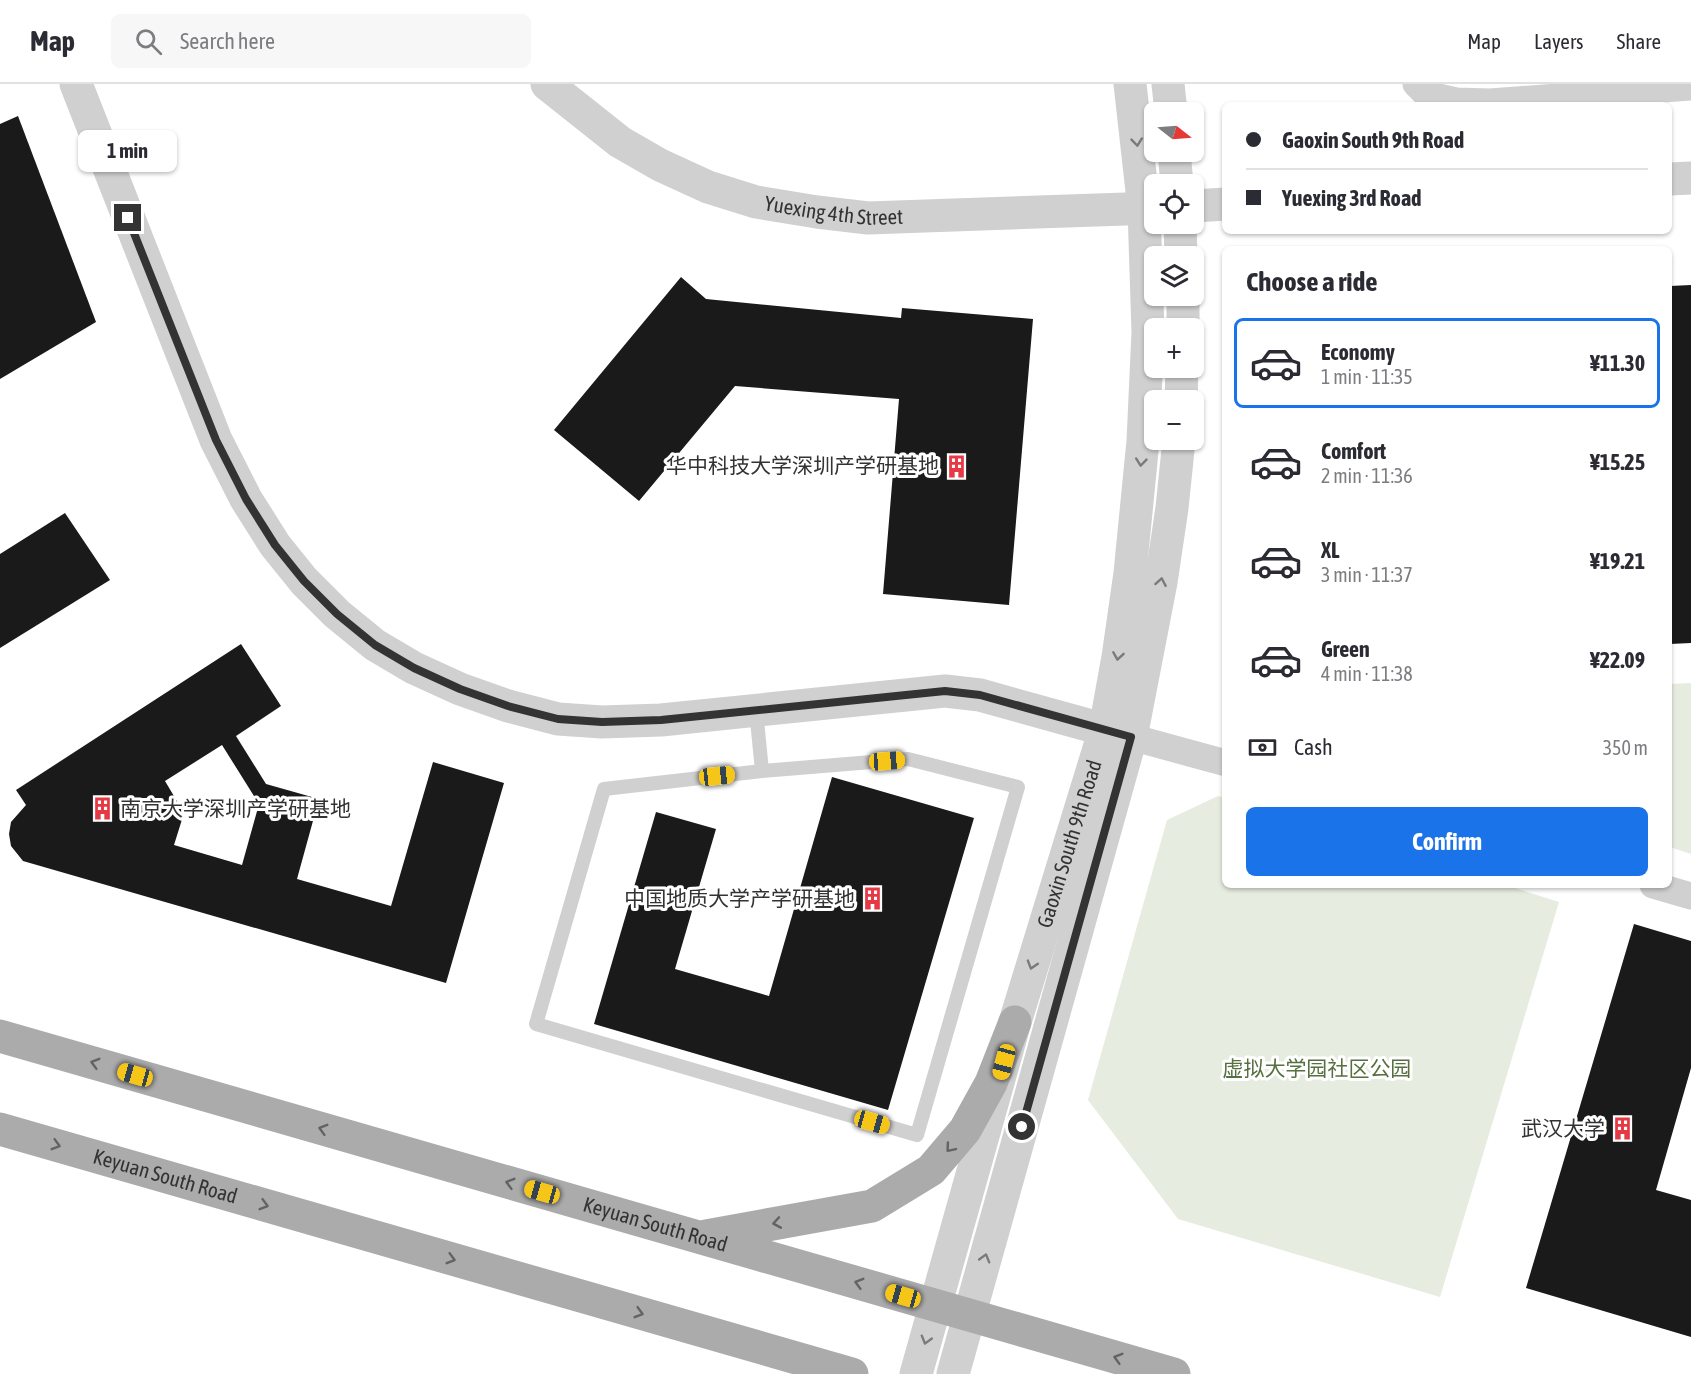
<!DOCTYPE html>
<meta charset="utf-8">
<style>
body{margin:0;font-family:"Asap Condensed","Noto Sans SC",sans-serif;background:#f7f7f7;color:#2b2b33;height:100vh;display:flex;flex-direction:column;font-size:22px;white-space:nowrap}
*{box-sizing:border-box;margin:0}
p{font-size:20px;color:#7c7c81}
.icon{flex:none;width:33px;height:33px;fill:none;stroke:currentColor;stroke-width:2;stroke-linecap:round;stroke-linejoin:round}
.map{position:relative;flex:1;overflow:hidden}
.sheet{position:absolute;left:1222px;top:162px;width:450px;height:642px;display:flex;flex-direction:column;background:#fff;border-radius:9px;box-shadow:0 2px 4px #0004}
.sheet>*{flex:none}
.guide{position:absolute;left:1222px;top:18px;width:450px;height:132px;border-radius:9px;box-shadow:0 2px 4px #0004;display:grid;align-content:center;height:132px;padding:0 24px;background:#fff}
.needle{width:39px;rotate:107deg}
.fabs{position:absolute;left:1144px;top:18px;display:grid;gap:12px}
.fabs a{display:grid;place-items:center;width:60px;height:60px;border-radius:9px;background:#fff;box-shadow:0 2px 4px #0004;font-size:30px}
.end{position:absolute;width:27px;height:27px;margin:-14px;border:8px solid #333;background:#fff;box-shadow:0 0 0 3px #fff}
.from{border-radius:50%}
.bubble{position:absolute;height:42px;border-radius:9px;background:#fff;box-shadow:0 2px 4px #0004;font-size:20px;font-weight:700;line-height:42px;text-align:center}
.car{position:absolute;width:18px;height:36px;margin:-18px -9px;border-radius:8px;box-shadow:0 0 4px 2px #0007;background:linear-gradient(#f5c518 24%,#345 0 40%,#f5c518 0 76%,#345 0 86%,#f5c518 0)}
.guide b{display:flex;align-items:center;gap:21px;height:57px;font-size:22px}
.guide b+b{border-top:2px solid #e1e1e2}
.guide i{width:15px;height:15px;background:#2b2b33}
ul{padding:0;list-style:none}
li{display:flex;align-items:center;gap:18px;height:90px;margin:0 12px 9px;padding:0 12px;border:3px solid transparent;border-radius:9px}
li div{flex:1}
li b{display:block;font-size:22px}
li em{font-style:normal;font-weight:700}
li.on{border-color:#1a73e8}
li>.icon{width:54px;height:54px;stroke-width:1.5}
h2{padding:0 24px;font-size:27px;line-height:72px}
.pay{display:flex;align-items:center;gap:15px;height:66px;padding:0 24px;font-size:22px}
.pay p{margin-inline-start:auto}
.action{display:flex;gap:12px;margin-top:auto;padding:12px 24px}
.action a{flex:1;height:69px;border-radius:9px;background:#1a73e8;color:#fff;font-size:24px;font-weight:700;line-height:69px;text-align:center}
header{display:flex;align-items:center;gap:36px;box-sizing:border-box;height:84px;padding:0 30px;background:#fff;border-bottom:2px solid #e1e1e2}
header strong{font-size:28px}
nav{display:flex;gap:33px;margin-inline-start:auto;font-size:21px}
.search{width:420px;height:54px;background:#f7f7f7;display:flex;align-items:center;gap:15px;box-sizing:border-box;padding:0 21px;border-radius:9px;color:#7c7c81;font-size:22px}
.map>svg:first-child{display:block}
</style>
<header>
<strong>Map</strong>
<div class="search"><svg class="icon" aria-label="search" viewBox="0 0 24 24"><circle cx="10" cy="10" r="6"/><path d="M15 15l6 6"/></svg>Search here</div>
<nav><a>Map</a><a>Layers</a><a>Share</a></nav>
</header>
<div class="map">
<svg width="1691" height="1290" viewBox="0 0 1691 1290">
<rect width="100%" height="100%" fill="#fff"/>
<g fill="#e6ecdf">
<polygon points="1691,599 1691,770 1670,763 1670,600"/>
<polygon points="1218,712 1225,714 1226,801 1505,801 1559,818 1440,1213 1178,1135 1088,1016 1167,736"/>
</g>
<g fill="#1a1a1a" fill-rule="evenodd">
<polygon points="18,32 96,238 0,295 0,40"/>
<polygon points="681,193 706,215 901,234 902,224 1033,235 1009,521 883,510 899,315 735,302 639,417 554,346"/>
<polygon points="1691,201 1691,559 1670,560 1670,202"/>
<polygon points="65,429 110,496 0,564 0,470"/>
<path d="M241,560L281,622L236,652L266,700L319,715L297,795L391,822L433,678L504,699L446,899L23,777L11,762L9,750L11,738L26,721L16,706ZM222,661L259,720L242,781L174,761L184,729L165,697Z"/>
<polygon points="832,693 974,734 888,1026 594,940 656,728 716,745 675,885 769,912"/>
<polygon points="1634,840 1691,857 1691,984 1656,1106 1691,1116 1691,1253 1526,1204"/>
</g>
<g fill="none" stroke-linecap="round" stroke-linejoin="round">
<polyline stroke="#d0d0d0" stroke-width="14" points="756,626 762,687 604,705 536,940 917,1051 1018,703 908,675 762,687"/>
<g stroke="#d0d0d0" stroke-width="27">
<polyline points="1416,0 1426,10 1456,17 1490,18 1691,3"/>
<polyline points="1131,653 1226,679"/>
<polyline points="1653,801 1691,812"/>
</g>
<g stroke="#d0d0d0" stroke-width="33">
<polyline points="76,0 216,356 246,415 275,461 304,497 337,530 375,561 414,584 460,605 508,622 558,635 602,638 661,636 945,607 980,611 1131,653"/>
<path id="s1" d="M547,0L620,58L660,81L708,103L756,118L817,128L868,134L1155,124"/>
<polyline points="1168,0 1171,28"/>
<polyline points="1174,68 1177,100"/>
<polyline points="1670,95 1691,94"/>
<polyline points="1194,122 1226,120"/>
<polyline points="1180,140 1181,172"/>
<polyline points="1183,212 1183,244"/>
<polyline points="1181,316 1182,284"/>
<path id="s2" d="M916,1290L1015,938L1105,645L1118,573L1130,489L1143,357L1148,248L1144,125L1130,0"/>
<polyline points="953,1290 1131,653 1161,498 1172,424 1179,356"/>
</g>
<g stroke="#ababab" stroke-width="33">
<path id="s3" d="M0,952L1174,1290"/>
<path id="s4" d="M0,1045L852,1290"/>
<polyline points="706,1152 872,1122 931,1086 965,1046 991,999 1015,938"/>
</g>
</g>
<defs><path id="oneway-chevron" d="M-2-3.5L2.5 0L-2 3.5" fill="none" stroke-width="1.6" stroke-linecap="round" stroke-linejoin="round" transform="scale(1.5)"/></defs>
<g stroke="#7a7a7a">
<use href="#oneway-chevron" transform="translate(1137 58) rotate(84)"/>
<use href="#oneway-chevron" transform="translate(1141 378) rotate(96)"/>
<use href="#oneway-chevron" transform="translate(1161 498) rotate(-80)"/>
<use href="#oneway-chevron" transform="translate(1118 572) rotate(99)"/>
<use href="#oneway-chevron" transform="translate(1032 881) rotate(107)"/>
<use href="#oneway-chevron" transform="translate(985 1174) rotate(-74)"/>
<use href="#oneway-chevron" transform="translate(926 1256) rotate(106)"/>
</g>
<g stroke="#636363">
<use href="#oneway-chevron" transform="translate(95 979) rotate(-164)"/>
<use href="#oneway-chevron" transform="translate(323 1045) rotate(-164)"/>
<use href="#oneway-chevron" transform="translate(56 1061) rotate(16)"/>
<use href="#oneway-chevron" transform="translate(950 1064) rotate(130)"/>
<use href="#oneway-chevron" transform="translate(510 1099) rotate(-164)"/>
<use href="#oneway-chevron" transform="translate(264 1121) rotate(16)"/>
<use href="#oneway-chevron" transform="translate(777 1139) rotate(170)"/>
<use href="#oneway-chevron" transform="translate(451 1175) rotate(16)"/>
<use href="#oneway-chevron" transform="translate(859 1199) rotate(-164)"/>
<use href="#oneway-chevron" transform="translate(639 1229) rotate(16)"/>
<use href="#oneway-chevron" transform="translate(1118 1274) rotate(-164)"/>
</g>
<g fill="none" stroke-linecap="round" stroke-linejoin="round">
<polyline stroke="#333" stroke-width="8" points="128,134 216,356 246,415 275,461 304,497 337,530 375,561 414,584 460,605 508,622 558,635 602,638 661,636 945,607 980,611 1131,653 1022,1043"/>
</g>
<defs>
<symbol id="building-bare" viewBox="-9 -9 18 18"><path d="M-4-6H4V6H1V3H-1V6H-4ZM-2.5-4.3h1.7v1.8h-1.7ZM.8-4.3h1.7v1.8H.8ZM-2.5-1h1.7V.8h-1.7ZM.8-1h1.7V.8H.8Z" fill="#e63946" stroke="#fff" stroke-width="2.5" paint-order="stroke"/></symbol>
</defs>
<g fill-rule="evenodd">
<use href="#building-bare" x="940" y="366" width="33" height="33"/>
<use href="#building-bare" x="86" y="708" width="33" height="33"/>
<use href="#building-bare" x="856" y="798" width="33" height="33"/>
<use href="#building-bare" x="1606" y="1028" width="33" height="33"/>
</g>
<g text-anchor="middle" stroke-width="6" stroke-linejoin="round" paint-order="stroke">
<g font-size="21" fill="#333" stroke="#fff">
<text dy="7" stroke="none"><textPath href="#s1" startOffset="321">Yuexing 4th Street</textPath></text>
<text dy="7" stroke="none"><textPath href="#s2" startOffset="552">Gaoxin South 9th Road</textPath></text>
<text dy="7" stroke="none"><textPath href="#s4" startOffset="172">Keyuan South Road</textPath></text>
<text dy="7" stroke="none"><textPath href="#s3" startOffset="682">Keyuan South Road</textPath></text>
</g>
<g font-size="21" fill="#333" stroke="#fff" text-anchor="end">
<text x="939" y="389">华中科技大学深圳产学研基地</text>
<text x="120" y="732" text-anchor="start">南京大学深圳产学研基地</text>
<text x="855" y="822">中国地质大学产学研基地</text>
<text x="1605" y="1052">武汉大学</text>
</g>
<g font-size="21" fill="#56703f" stroke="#fff">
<text x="1317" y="992">虚拟大学园社区公园</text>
</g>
</g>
</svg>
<div class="fabs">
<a><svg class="needle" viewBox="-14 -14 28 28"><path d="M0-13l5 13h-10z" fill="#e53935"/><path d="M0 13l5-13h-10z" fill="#7c7c81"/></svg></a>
<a><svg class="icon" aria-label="locate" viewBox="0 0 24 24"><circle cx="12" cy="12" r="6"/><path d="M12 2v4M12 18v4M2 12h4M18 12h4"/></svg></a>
<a><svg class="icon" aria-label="layers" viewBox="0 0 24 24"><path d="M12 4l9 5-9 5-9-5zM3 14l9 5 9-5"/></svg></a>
<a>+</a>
<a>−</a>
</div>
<i class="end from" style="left:1022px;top:1043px"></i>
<i class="end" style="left:128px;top:134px"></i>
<div class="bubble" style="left:78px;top:46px;width:99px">1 min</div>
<i class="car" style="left:887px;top:677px;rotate:86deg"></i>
<i class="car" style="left:717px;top:692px;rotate:84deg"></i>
<i class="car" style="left:1004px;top:978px;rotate:195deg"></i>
<i class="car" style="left:135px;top:991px;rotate:286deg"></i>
<i class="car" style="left:872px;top:1038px;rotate:106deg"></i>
<i class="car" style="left:542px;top:1108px;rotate:286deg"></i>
<i class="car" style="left:903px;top:1212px;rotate:286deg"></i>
<div class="guide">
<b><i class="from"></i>Gaoxin South 9th Road</b>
<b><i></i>Yuexing 3rd Road</b>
</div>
<section class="sheet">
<h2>Choose a ride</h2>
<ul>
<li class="on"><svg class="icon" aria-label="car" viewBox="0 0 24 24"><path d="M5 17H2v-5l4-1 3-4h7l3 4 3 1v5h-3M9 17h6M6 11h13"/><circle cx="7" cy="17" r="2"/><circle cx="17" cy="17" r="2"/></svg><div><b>Economy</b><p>1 min · 11:35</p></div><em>¥11.30</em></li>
<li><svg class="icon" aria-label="car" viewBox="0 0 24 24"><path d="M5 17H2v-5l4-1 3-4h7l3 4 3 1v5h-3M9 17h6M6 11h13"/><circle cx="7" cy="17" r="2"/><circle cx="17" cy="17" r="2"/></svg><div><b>Comfort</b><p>2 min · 11:36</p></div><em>¥15.25</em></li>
<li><svg class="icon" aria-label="car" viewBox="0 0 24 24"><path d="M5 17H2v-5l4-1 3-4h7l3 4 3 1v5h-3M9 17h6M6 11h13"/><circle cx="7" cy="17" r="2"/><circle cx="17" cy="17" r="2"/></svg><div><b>XL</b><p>3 min · 11:37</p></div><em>¥19.21</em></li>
<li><svg class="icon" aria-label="car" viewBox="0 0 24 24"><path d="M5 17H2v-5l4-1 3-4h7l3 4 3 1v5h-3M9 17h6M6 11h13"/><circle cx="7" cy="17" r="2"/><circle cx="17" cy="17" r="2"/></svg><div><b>Green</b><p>4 min · 11:38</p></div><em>¥22.09</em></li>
</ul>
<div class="pay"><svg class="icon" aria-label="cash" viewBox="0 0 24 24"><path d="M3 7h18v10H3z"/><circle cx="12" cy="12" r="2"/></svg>Cash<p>350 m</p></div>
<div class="action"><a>Confirm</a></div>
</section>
</div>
